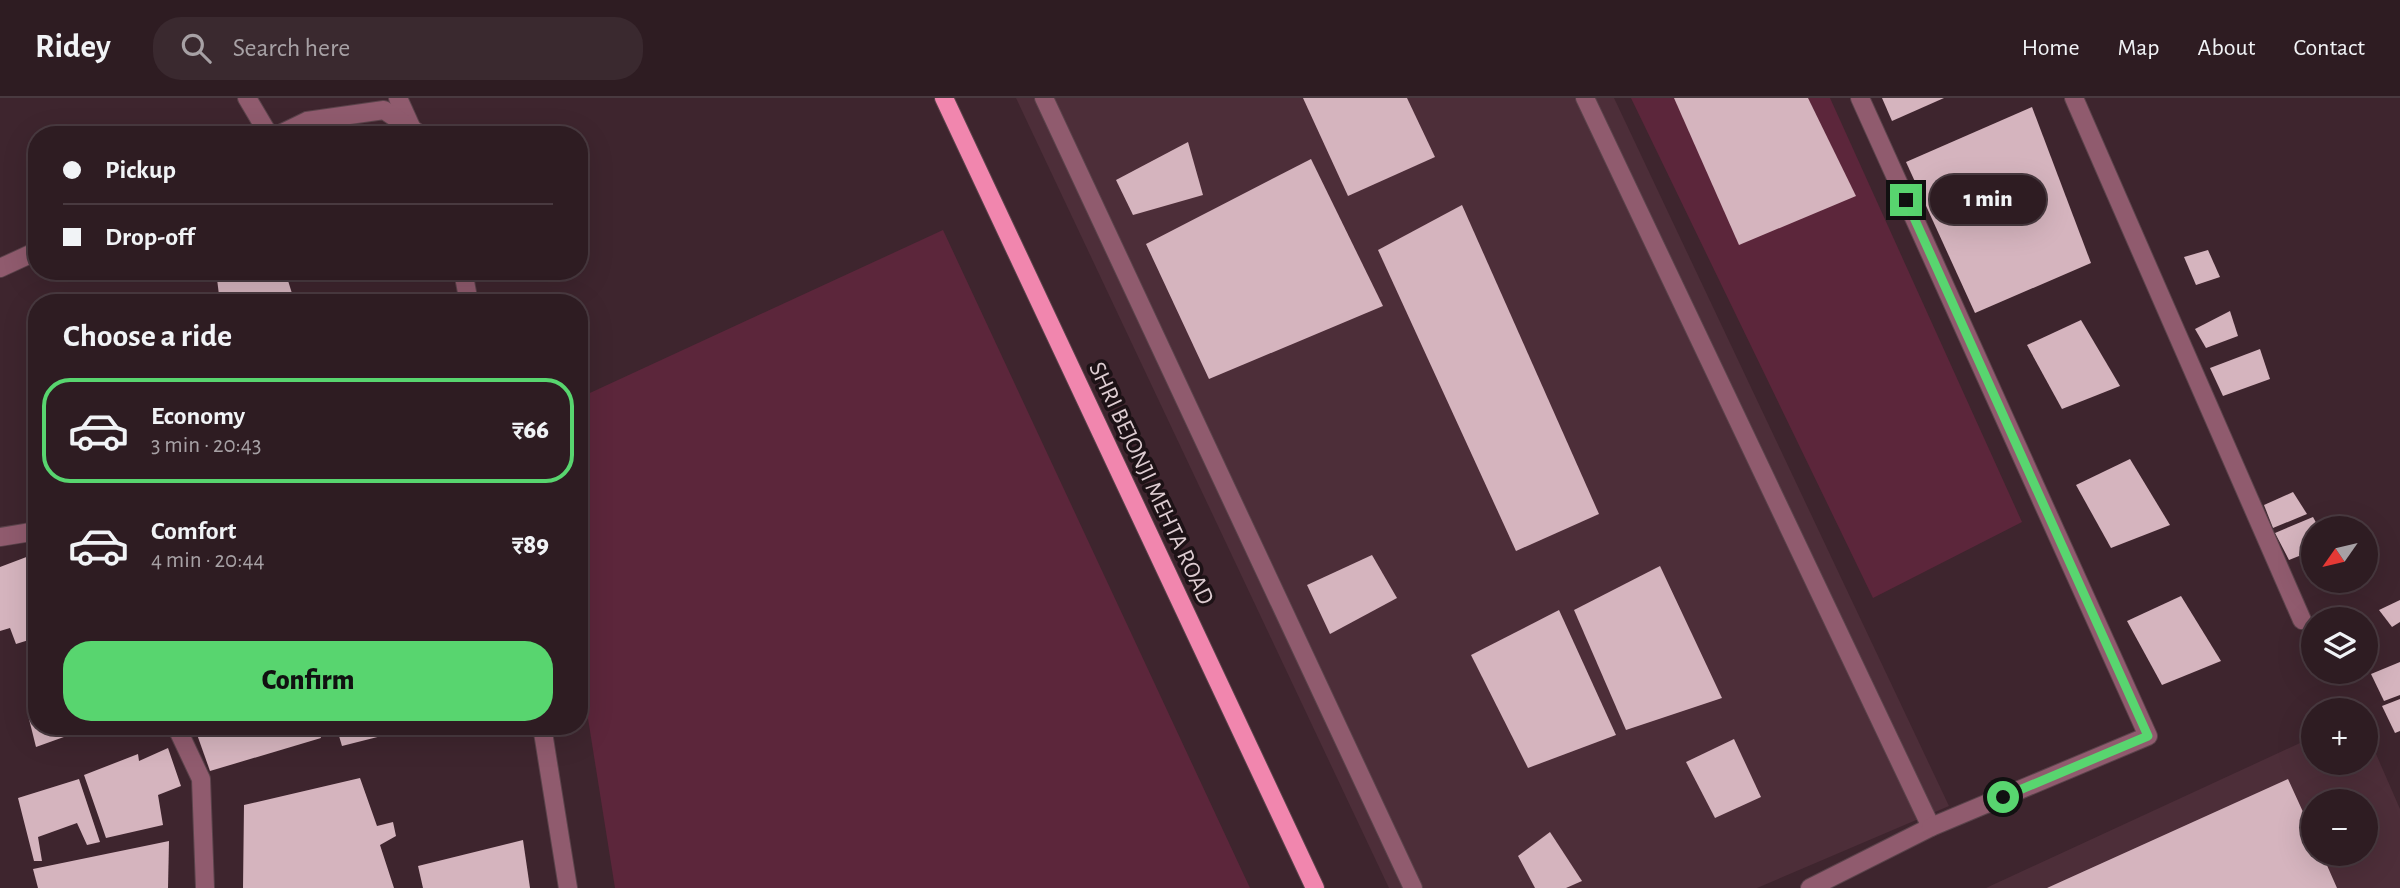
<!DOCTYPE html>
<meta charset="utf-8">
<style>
body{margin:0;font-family:"Alegreya Sans",sans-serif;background:#3a292f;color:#f1f3f6;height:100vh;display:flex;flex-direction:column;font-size:26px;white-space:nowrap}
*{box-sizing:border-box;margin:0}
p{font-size:23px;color:#a7a1a5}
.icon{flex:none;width:38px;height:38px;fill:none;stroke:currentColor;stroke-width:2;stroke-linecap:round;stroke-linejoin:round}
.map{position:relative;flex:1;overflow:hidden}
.panel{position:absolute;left:28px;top:196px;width:560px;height:441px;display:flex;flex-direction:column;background:#2e1c22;border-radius:28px;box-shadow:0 7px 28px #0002,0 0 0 2px #493a40}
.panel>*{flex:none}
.hud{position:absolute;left:28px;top:28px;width:560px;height:154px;border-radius:28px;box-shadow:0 7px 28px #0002,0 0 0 2px #493a40;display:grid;align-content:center;height:154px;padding:0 35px;background:#2e1c22}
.needle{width:46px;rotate:236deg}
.controls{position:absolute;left:2301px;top:418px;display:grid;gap:14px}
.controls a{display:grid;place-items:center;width:77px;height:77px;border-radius:50%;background:#2e1c22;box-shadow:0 7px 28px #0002,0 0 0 2px #493a40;font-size:35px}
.end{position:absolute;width:32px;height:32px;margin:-16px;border:9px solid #58d56f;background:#111;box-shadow:0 0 0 4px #111}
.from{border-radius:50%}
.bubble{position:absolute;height:49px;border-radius:24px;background:#2e1c22;box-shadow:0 7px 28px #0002,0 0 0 2px #493a40;font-size:23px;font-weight:800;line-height:49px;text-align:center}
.hud b{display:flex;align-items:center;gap:24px;height:66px;font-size:26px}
.hud b+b{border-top:2px solid #493a40}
.hud i{width:18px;height:18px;background:#f1f3f6}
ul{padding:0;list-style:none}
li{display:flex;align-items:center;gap:21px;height:105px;margin:0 14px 10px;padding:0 21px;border:4px solid transparent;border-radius:28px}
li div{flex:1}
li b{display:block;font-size:26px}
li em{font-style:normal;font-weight:800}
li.on{border-color:#58d56f}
li>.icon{width:63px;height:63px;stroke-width:1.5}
h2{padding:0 35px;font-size:32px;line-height:84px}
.action{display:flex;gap:14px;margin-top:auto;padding:14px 35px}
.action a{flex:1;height:80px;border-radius:28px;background:#58d56f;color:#111;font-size:28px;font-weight:800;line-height:80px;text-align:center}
header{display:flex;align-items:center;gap:42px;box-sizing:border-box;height:98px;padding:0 35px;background:#2e1c22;border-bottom:2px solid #493a40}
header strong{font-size:33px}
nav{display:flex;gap:38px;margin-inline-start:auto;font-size:24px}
.search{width:490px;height:63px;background:#3a292f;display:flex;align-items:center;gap:18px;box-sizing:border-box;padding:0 24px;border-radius:28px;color:#a7a1a5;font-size:26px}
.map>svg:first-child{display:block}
</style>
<header>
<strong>Ridey</strong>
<div class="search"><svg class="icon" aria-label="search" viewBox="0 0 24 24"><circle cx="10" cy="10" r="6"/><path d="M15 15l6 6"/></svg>Search here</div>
<nav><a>Home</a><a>Map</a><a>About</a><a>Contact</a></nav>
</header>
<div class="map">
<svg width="2400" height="790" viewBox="0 0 2400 790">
<rect width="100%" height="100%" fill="#3e252e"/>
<g fill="#4d2e39" fill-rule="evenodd">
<polygon points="1016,0 1614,0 1949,708 1757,790 1389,790"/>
<path d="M2366,633L2400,711V790H1986L2313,639L2314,665H2366ZM2314,704H2366V756H2314Z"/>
</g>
<g fill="#5c263b">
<polygon points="1631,0 1830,0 2022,424 1873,500"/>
<polygon points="943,132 1250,790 615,790 579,564 579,300"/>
</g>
<g fill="#d5b4be">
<polygon points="1303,0 1407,0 1435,59 1348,98"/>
<polygon points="1674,0 1808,0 1856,98 1739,147"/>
<polygon points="1882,0 1944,0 1892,23"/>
<polygon points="2032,9 2091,165 1975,215 1906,64"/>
<polygon points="1188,44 1203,97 1133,117 1116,82"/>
<polygon points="1311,61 1383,208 1209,281 1146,146"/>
<polygon points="1462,107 1599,416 1516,453 1378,152"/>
<polygon points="2208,152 2220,179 2196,187 2184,159"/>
<polygon points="216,173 285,173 295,205 220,205"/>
<polygon points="2230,213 2238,238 2206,250 2195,231"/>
<polygon points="2081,222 2120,288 2062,311 2027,247"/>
<polygon points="2260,251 2270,281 2223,298 2210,270"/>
<polygon points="2130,361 2170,427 2111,450 2076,387"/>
<polygon points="2293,394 2307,416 2273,430 2264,407"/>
<polygon points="2313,419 2319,430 2314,430 2314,452 2289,462 2275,435"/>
<polygon points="37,455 37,551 32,541 16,546 10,530 0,533 0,469"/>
<polygon points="1372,457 1397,500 1330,536 1307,487"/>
<polygon points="1660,468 1722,600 1626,632 1574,512"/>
<polygon points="2181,498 2221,563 2162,587 2127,523"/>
<polygon points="2400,502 2400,524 2392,529 2379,512"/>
<polygon points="1559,512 1616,637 1528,670 1471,557"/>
<polygon points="2400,564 2400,597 2384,603 2371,576"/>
<polygon points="2400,601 2400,633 2395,635 2382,608"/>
<polygon points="37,614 37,628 72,628 75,635 36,649 28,617"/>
<polygon points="194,628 318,628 321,640 210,673"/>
<polygon points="336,628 416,628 417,629 342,648"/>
<polygon points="1734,641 1761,699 1715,720 1686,664"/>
<polygon points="168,650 181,688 158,697 163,727 106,740 84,677 138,656 139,663"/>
<polygon points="360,680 377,728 393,724 396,738 380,747 394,790 243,790 244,707"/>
<polygon points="79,681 100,744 87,747 77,725 38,739 42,763 34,763 18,700"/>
<polygon points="2288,681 2314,738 2314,756 2322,756 2337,790 2047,790"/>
<polygon points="1550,734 1582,783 1566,790 1535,790 1518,758"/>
<polygon points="523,742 530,790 423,790 418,768"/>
<polygon points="169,743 168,790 38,790 33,771"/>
</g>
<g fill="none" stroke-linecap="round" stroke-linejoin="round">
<defs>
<g id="minor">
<polyline points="247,0 269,37"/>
<polyline points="398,0 412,31"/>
<polyline points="1044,0 1413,790"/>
<polyline points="1585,0 1931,729 1810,790"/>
<polyline points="1860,0 2148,638 1931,729"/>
<polyline points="2074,0 2302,522"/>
<polyline points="278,37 307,23 384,12 421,37"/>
<polyline points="0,170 37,153"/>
<polyline points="463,173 469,205"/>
<polyline points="0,439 37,433"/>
<polyline points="176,628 201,681 205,790"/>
<polyline points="542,628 568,790"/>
</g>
<polyline id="major" points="944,0 1315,790"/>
</defs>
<use href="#minor" stroke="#5b434b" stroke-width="20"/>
<use href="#major" stroke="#5b434b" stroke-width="20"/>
<use href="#minor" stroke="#905b6e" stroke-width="18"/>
<use href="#major" stroke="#f186ae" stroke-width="18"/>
</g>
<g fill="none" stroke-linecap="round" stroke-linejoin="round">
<polyline stroke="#58d56f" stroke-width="9" points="1906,102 2148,638 2003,699"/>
</g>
<g text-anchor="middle" stroke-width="7" stroke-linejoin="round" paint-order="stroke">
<g font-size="24" fill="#ddccd1" stroke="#1d1216">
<text transform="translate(1152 385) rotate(65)" y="8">SHRI BEJONJI MEHTA ROAD</text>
</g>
</g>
</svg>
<div class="controls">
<a><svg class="needle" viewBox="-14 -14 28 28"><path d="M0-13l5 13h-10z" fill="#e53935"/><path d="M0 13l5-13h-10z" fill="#a7a1a5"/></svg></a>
<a><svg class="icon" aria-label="layers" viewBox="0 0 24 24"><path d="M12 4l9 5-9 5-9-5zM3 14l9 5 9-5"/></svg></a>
<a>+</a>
<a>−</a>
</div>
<i class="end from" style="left:2003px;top:699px"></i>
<i class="end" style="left:1906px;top:102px"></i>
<div class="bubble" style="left:1930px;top:77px;width:116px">1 min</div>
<div class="hud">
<b><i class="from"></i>Pickup</b>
<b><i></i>Drop-off</b>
</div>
<section class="panel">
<h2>Choose a ride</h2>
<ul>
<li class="on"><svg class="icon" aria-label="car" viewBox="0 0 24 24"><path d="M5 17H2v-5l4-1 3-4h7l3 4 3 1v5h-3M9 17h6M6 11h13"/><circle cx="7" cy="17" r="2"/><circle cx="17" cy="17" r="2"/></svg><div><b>Economy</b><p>3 min · 20:43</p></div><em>₹66</em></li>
<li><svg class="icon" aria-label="car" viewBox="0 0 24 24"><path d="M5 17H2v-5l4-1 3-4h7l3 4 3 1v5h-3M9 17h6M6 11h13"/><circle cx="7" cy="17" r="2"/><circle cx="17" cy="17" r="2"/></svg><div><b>Comfort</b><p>4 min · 20:44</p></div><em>₹89</em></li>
</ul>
<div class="action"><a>Confirm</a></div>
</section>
</div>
